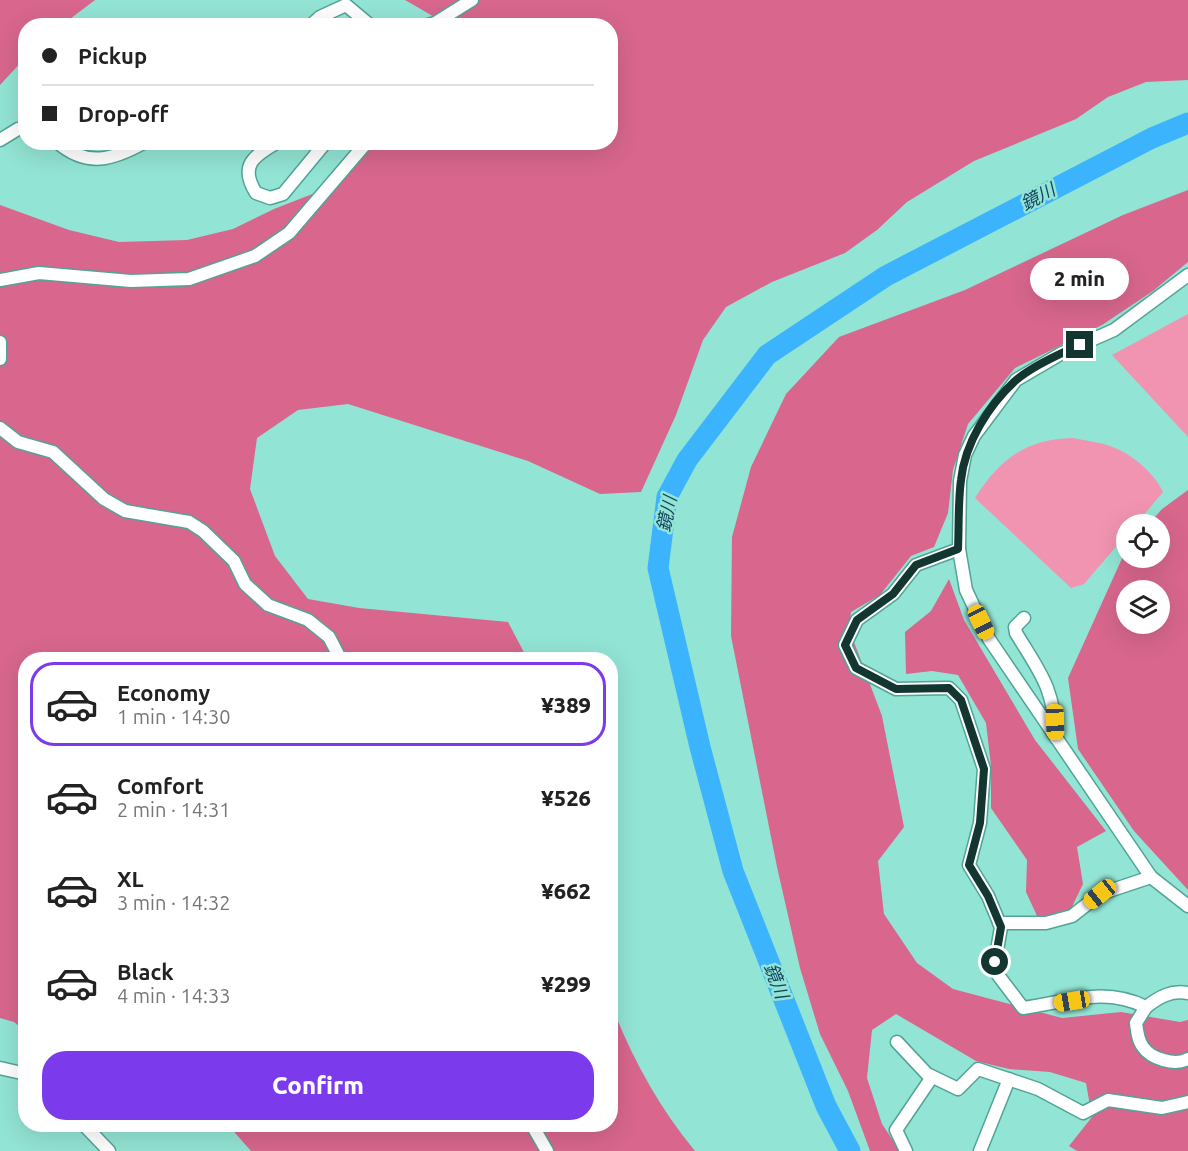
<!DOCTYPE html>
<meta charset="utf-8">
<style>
body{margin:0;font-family:Ubuntu,"Noto Sans JP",sans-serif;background:#f6f6f6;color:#222;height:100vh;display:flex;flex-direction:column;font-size:22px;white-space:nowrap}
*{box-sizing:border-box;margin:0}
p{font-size:20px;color:#767676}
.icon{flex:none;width:33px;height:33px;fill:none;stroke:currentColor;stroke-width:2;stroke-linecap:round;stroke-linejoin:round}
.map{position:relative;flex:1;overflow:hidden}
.sheet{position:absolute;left:18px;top:652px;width:600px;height:480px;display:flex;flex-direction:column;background:#fff;border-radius:24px;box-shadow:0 6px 24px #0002}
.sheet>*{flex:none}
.top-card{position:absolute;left:18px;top:18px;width:600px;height:132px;border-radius:24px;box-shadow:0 6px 24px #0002;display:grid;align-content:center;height:132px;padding:0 24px;background:#fff}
.tools{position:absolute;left:1116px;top:514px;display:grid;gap:12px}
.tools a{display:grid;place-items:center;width:54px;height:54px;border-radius:50%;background:#fff;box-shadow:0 6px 24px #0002;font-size:30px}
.end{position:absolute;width:27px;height:27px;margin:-14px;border:8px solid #133630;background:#fff;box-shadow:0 0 0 3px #fff}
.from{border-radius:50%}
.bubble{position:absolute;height:42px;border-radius:21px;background:#fff;box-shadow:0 6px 24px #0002;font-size:20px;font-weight:800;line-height:42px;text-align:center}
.car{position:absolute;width:18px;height:36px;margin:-18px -9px;border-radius:8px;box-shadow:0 0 4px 2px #0007;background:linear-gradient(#f5c518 24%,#345 0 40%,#f5c518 0 76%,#345 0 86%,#f5c518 0)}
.top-card b{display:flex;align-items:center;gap:21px;height:57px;font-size:22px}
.top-card b+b{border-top:2px solid #e0e0e0}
.top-card i{width:15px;height:15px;background:#222}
ul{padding:10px 0 0;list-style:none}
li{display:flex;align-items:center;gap:18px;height:84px;margin:0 12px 9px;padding:0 12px;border:3px solid transparent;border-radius:24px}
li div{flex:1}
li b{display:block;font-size:22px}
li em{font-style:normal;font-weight:800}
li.selected{border-color:#7c3aed}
li>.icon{width:54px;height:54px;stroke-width:1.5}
.cta{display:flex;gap:12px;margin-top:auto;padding:12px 24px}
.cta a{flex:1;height:69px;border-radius:24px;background:#7c3aed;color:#fff;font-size:24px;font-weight:800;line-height:69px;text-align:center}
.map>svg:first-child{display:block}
</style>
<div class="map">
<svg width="1188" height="1151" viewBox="0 0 1188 1151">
<rect width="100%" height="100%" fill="#92e4d4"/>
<g fill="#f194b1">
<polygon points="1188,314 1188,437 1112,355"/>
<path d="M1073,438C1086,441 1102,442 1115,448C1133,455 1155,474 1163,492L1135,525H1126V535L1084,584L1071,588L975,498C1000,459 1026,439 1073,438Z"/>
</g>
<g fill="#d8668d" fill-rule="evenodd">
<polygon points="0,0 95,0 62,25 26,26 25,58 0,85"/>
<polygon points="405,0 1188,0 1188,80 1146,82 1108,97 1076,119 974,161 907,202 877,230 845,253 772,282 726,307 703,340 676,415 641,492 600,494 528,461 348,404 298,410 257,438 250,489 275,556 308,599 359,608 508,622 528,660 26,660 25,1031 14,1022 0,1018 0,205 69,230 119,242 187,240 233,229 274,209 320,191 360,143 610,142 610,26 441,25 431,15"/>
<polygon points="1188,190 1188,262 1153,291 1102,325 1015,368 968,424 953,470 948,513 934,547 911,556 880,595 851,612 849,629 882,716 904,827 878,861 884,914 917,963 953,989 1062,1018 1121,1012 1180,1022 1188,1020 1188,1151 1077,1151 1069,1146 1092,1117 1086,1083 1050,1072 1009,1069 976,1061 896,1014 872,1030 867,1078 882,1124 900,1151 870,1151 848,1091 820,1034 800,968 777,867 731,636 732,537 751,467 786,394 839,337 965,290 1123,215"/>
<path d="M1188,490V890L1134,831L1078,749L1068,678L1124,554L1126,551V558H1160V525H1148L1162,509ZM1126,591H1160V624H1126Z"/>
<polygon points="949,579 964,620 1035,740 1106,831 1077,847 1083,884 1071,909 1038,918 1026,892 1027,860 991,808 991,766 986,723 958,675 932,671 906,674 905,632 931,611"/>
<path d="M611,1004C632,1058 658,1106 695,1151H251L228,1125H610Z"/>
</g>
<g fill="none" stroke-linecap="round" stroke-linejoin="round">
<polyline stroke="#3cb4fd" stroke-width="21" points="850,1151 826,1106 733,871 700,747 658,568 667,497 687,460 767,355 886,276 1152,138 1188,123"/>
<defs>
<g id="minor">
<polyline points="310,26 320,17 346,5 371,26"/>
<polyline points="425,26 435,23 472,0"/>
<polyline points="0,140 18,129 26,129"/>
<path d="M57,142C87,168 113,160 145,142"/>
<path d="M278,142C253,156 239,166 256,193L270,198L283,194L326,142"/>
<polyline points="1188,275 1114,330 1062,353 1016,380 974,436 965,455 960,481 959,549 966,590 989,639 1151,877 1188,906"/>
<polyline points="0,280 39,273 131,281 189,279 255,256 289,233 367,142"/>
<polyline points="0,342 0,359"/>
<polyline points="0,428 18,442 53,452 104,499 125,511 189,522 203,531 234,561 245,584 268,605 308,620 329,637 341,660"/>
<path d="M959,549L916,565L893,594L857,620L845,645L856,668L896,689L949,688L961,700L984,769L980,823L969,865L988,896L1001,927L995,962L998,975L1023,1008C1068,1002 1104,986 1146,1007C1159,997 1171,990 1188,993"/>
<path d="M1024,618L1015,627L1016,633C1041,674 1054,688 1056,738"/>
<polyline points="999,923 1046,923 1072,916 1100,894 1151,877"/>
<path d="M1146,1007L1136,1023C1137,1031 1138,1041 1143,1047C1151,1059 1175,1066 1188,1059"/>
<polyline points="897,1042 927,1074 958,1089 978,1069 1038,1089 1083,1113 1108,1100 1162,1108 1188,1102"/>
<polyline points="0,1068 26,1074"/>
<polyline points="84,1125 109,1151"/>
<polyline points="532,1125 547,1151"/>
<polyline points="906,1151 896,1130 932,1077"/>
<polyline points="980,1151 1009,1079"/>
</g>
</defs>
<use href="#minor" stroke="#52a496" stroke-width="15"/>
<use href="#minor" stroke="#fff" stroke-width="12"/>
</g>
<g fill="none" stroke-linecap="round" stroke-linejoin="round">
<path stroke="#133630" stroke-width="8" d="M995,962L1001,927L988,896L969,865L980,823L984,769L961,700L949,688L896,689L856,668L845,645L857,620L893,594L916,565L958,549C959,526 958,502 961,480C965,443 988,406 1015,381C1032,366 1059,354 1080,345"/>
</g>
<g text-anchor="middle" stroke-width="5" stroke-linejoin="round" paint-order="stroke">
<g font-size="18" font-style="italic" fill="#13425f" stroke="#92e4d4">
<text transform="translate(1038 197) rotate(-28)" y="6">鏡川</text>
<text transform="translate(667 514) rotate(-78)" y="6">鏡川</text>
<text transform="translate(776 981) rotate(69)" y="6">鏡川</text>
</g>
</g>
</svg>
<div class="tools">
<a><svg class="icon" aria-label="locate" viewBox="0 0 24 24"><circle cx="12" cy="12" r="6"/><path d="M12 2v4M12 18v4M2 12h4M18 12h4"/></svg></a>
<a><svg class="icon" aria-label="layers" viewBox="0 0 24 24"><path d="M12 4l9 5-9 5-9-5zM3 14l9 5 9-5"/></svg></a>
</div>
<i class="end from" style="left:995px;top:962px"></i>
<i class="end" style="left:1080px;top:345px"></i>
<div class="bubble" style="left:1030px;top:258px;width:99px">2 min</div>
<i class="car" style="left:981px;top:622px;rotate:154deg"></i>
<i class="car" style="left:1055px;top:722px;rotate:178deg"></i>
<i class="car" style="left:1100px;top:894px;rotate:231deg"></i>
<i class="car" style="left:1072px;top:1001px;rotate:261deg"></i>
<div class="top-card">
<b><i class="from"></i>Pickup</b>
<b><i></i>Drop-off</b>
</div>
<section class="sheet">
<ul>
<li class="selected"><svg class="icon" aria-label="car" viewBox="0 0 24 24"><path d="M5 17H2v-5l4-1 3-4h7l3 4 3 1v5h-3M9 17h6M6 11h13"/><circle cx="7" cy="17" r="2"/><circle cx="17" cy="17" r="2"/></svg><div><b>Economy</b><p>1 min · 14:30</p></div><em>¥389</em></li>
<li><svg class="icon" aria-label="car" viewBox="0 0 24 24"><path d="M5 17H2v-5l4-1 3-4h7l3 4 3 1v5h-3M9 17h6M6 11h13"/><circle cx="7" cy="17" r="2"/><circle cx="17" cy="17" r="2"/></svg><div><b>Comfort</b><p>2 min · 14:31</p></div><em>¥526</em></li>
<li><svg class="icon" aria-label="car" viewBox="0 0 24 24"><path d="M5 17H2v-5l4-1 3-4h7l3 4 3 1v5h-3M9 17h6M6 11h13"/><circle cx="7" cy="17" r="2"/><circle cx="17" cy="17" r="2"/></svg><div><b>XL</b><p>3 min · 14:32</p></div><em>¥662</em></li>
<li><svg class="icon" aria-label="car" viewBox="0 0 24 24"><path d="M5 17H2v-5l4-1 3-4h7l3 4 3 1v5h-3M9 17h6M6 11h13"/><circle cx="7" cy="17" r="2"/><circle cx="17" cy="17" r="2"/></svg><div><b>Black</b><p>4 min · 14:33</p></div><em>¥299</em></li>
</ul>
<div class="cta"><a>Confirm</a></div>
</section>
</div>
